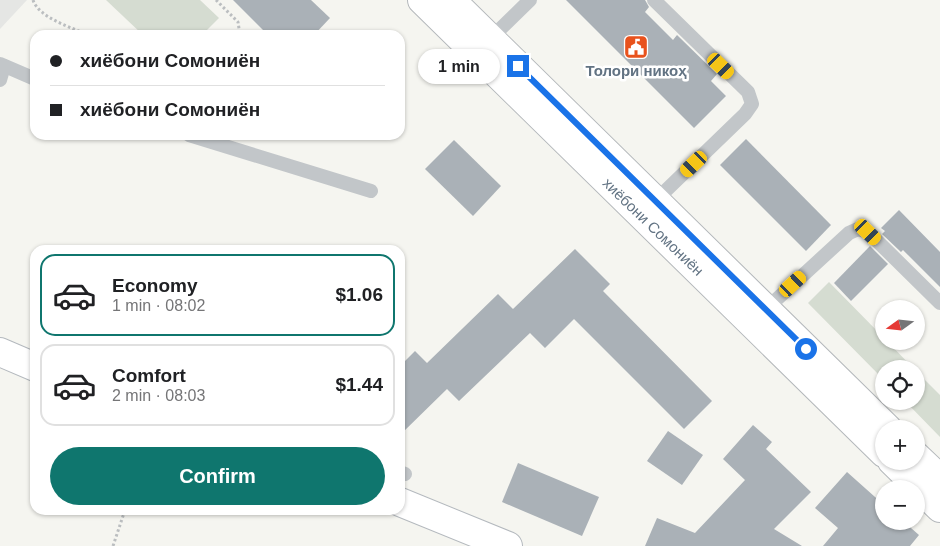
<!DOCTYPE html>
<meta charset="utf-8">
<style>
body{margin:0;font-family:Arial,sans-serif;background:#f6f6f6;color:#202124;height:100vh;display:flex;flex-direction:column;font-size:19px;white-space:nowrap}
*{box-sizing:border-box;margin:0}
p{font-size:16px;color:#757577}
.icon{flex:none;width:28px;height:28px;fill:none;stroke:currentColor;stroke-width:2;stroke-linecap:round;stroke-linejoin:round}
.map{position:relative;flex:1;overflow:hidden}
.sheet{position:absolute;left:30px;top:245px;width:375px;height:270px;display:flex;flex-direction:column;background:#fff;border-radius:15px;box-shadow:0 1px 4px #0004}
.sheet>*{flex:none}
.guide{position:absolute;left:30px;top:30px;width:375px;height:110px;border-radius:15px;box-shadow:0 1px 4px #0004;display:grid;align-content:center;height:110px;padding:0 20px;background:#fff}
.needle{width:32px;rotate:255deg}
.buttons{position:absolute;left:875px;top:300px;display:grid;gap:10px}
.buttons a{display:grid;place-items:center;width:50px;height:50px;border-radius:50%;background:#fff;box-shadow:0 1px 4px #0004;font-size:25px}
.end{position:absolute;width:22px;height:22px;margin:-11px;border:6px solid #1a73e8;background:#fff;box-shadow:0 0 0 2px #fff}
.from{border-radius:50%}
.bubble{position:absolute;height:35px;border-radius:18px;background:#fff;box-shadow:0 1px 4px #0004;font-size:16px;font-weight:800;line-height:35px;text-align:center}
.car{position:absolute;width:15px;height:30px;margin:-15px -8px;border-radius:6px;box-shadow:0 0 4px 1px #0007;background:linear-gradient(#f5c518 24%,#345 0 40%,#f5c518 0 76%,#345 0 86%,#f5c518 0)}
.guide b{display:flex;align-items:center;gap:18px;height:48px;font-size:19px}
.guide b+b{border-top:1px solid #e0e0e0}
.guide i{width:12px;height:12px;background:#202124}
ul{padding:9px 0 0;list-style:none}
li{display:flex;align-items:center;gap:15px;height:82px;margin:0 10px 8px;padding:0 10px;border:2px solid #e0e0e0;border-radius:15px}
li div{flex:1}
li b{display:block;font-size:19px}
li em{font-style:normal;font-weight:800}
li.on{border-color:#0f766e}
li>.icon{width:45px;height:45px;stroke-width:1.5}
.action{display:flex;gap:10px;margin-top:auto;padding:10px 20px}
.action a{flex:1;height:58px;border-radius:30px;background:#0f766e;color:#fff;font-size:20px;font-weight:800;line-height:58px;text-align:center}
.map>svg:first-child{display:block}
</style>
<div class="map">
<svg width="940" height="546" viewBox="0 0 940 546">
<rect width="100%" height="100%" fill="#f5f5f0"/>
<polygon fill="#e5e6e4" points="0,0 27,0 0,29"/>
<g fill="#d5dcd1">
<polygon points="106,0 200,0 219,18 202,35 143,35"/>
<polygon points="829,282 884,338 884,341 887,341 914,369 884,369 884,380 808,303"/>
<polygon points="916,371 940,395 940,437 905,401 916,401"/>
</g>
<g fill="#aab1b7">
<polygon points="233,0 311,0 330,18 314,35 268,35"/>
<polygon points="566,0 645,0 649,7 645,12 673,40 677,35 717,74 711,81 726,96 694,128"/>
<polygon points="746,139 831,225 806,251 720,165"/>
<polygon points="454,140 501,186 473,216 425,169"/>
<polygon points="899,210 940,252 940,287 903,250 901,252 882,234 885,231 881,228"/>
<polygon points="870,246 888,264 851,301 834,283"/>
<polygon points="575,249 610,284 603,291 712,401 684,429 574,319 545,348 530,333 459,401 447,389 400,435 400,366 415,351 427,363 498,294 513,309"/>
<polygon points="753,425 772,442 766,449 811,492 774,529 802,546 645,546 657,518 695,533 745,480 723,459"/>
<polygon points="668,431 703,455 682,485 647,461"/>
<polygon points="518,463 599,497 582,536 502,502"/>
<polygon points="847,472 884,505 884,521 903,521 919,535 910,546 823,546 838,528 815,508"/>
</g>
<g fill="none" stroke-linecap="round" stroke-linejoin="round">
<defs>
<g id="secondary">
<polyline points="0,352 35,367"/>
<polyline points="400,502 508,546"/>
</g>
<g id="highway">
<polyline points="422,0 884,453"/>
<polyline points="451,0 888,429"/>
<polyline points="916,456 940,479"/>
<polyline points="892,461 940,508"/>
</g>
</defs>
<use href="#secondary" stroke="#b4b9be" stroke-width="30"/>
<use href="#highway" stroke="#b4b8bb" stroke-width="30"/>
<g stroke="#bbbec0" stroke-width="3" stroke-dasharray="2.5 2.5" stroke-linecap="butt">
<path d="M33,0C39,18 71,27 88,35"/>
<polyline points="216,0 238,22 240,35"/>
<polyline points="113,546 125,510"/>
</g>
<g stroke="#c2c6c9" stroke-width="14">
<polyline points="654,0 748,92 752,104 745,114 655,201"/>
<polyline points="490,39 530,0"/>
<polyline points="0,64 35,79"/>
<polyline points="0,80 4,66"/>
<polyline points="189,135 371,191"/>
<polyline points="766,309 849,233 858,229 868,232 940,303"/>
<polyline points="400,472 405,474"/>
</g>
<use href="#secondary" stroke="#fff" stroke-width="28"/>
<use href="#highway" stroke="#fff" stroke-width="28"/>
</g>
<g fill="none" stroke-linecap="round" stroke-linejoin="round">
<polyline stroke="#1a73e8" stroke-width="6" points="518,66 806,349"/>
</g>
<defs>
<symbol id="civic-square" viewBox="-11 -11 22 22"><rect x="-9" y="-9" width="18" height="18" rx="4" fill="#e8521d" stroke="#fff"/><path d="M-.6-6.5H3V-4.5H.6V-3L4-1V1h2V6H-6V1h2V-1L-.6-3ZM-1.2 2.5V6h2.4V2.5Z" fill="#fff"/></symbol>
</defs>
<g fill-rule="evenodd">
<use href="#civic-square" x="622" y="33" width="28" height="28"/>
</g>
<g text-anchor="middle" stroke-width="5" stroke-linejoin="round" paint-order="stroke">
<g font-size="15" font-weight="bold" fill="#627383" stroke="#fff">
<text x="636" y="76">Толори никоҳ</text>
</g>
<g font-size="15" fill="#627383" stroke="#fff">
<text transform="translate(653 227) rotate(44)" y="5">хиёбони Сомониён</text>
</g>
</g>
</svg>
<div class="buttons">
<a><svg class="needle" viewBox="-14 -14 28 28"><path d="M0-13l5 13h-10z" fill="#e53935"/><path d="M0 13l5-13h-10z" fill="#757577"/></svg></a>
<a><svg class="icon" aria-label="locate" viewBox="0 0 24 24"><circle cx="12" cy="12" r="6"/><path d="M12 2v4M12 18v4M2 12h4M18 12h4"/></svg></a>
<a>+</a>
<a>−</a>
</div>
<i class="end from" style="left:806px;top:349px"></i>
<i class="end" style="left:518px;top:66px"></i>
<div class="bubble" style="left:418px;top:49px;width:82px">1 min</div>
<i class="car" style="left:721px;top:66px;rotate:134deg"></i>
<i class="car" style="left:694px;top:164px;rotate:226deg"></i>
<i class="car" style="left:868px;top:232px;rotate:134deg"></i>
<i class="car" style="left:793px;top:284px;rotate:47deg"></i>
<div class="guide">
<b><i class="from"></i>хиёбони Сомониён</b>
<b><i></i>хиёбони Сомониён</b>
</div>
<section class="sheet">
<ul>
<li class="on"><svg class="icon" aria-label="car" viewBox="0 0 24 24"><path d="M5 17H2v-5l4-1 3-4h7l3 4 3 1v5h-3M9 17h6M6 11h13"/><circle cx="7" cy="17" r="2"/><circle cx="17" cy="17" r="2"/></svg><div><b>Economy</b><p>1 min · 08:02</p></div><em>$1.06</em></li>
<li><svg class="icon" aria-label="car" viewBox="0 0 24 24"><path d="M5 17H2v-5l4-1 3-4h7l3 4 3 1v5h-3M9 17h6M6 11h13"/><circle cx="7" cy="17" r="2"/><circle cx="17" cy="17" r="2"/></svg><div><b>Comfort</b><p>2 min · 08:03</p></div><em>$1.44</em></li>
</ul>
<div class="action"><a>Confirm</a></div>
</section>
</div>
